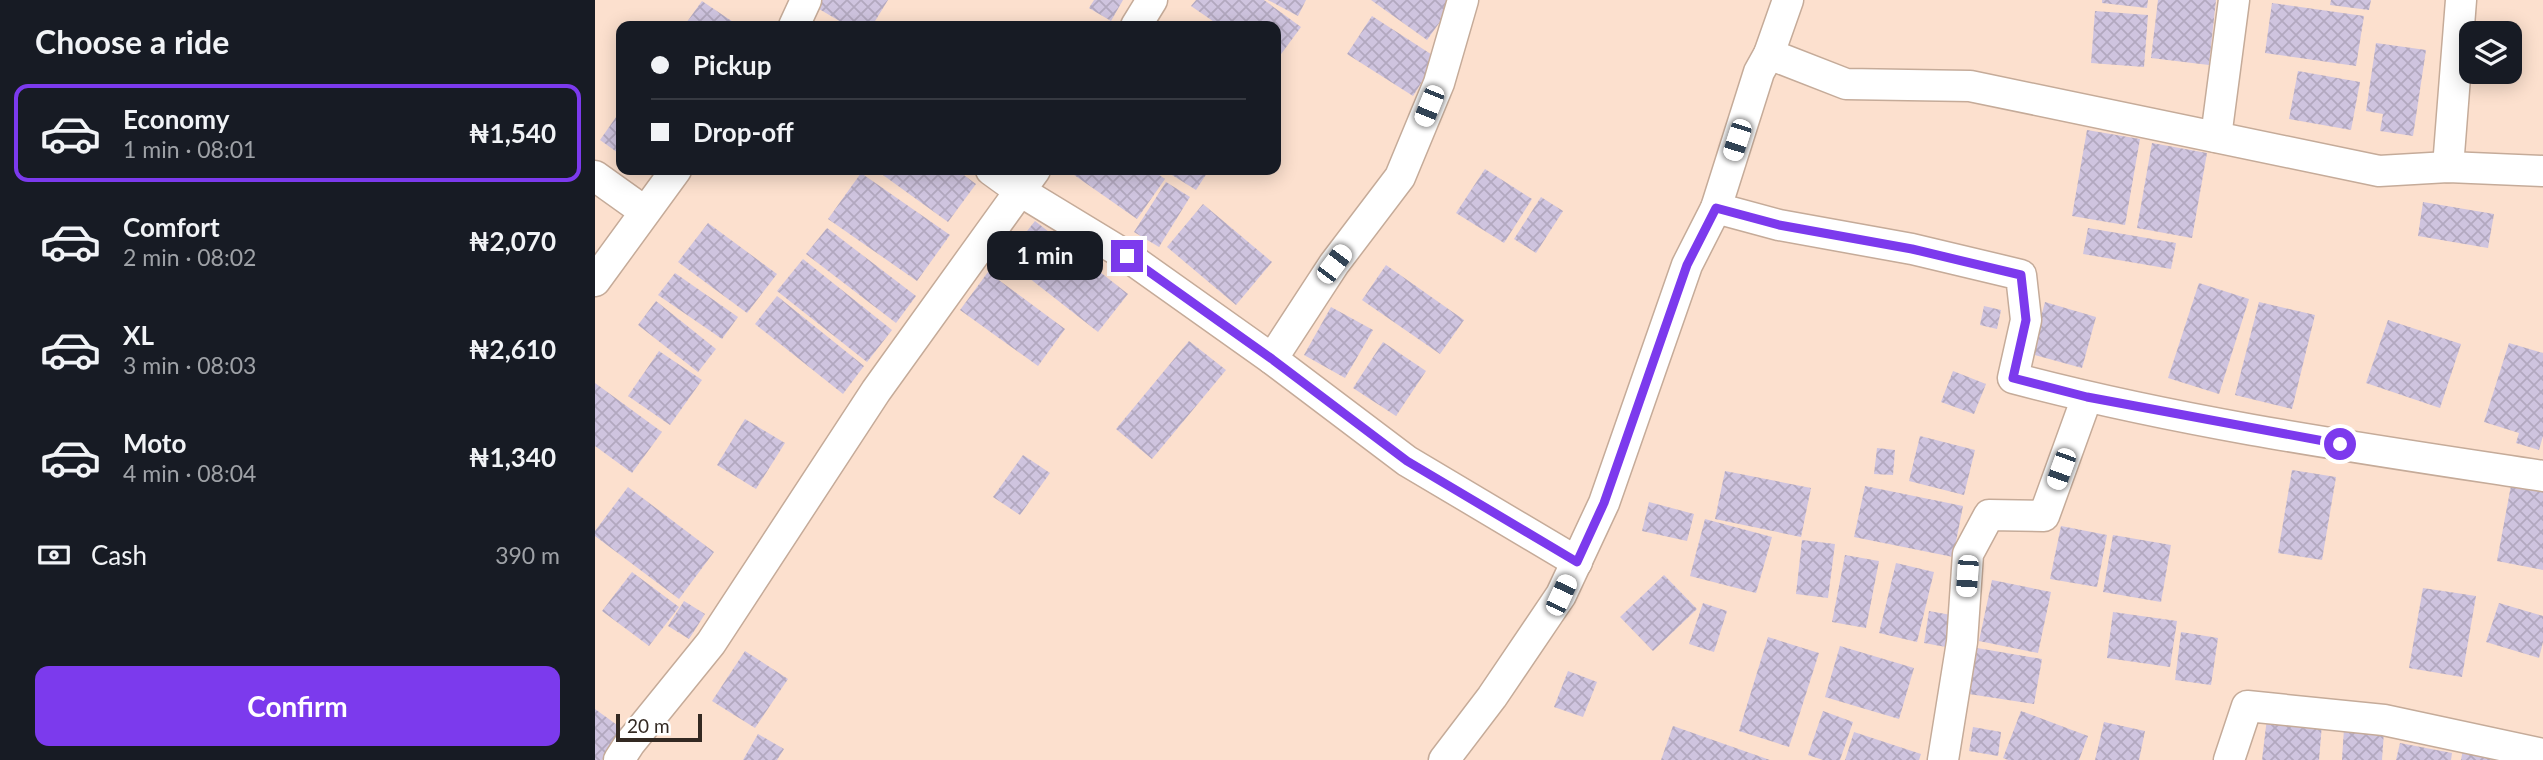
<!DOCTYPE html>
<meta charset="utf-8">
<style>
body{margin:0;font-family:Lato,sans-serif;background:#242831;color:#f1f3f6;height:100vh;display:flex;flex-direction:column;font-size:26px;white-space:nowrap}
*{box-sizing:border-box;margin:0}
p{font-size:23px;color:#9ea1a6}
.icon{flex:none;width:38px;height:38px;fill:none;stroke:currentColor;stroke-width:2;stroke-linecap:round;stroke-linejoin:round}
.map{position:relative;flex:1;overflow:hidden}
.sheet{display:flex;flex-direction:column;background:#171b24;width:595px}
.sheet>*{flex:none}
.banner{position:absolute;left:21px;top:21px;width:665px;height:154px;border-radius:14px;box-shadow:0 4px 18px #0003;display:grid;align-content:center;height:154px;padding:0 35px;background:#171b24}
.tools{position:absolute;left:1864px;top:21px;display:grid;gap:14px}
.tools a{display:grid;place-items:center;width:63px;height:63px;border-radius:14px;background:#171b24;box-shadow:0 4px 18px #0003;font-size:35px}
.scale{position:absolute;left:21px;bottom:18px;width:86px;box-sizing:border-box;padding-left:7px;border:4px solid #332922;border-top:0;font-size:19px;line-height:24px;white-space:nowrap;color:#332922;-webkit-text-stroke:5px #fff;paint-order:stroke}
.end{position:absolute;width:32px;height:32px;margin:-16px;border:9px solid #7c3aed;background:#fff;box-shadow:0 0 0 4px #fff}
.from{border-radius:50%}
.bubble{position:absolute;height:49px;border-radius:14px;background:#171b24;box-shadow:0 4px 18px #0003;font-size:23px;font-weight:700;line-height:49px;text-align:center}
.car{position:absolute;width:21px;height:42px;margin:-21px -10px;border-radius:9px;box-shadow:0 0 5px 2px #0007;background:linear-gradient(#fff 24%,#345 0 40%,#fff 0 76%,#345 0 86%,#fff 0)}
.banner b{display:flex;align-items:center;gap:24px;height:66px;font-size:26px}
.banner b+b{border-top:2px solid #363941}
.banner i{width:18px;height:18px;background:#f1f3f6}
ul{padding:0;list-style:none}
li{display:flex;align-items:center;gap:21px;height:98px;margin:0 14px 10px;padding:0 21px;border:4px solid transparent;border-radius:14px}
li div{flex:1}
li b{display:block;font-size:26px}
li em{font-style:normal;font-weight:700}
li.current{border-color:#7c3aed}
li>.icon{width:63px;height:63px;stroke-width:1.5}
h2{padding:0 35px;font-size:32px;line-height:84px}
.pay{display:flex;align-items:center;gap:18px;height:77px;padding:0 35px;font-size:26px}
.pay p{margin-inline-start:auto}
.cta{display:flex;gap:14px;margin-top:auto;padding:14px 35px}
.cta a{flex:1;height:80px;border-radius:14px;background:#7c3aed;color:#fff;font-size:28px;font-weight:700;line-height:80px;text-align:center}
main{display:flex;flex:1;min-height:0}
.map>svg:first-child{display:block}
</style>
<main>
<section class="sheet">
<h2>Choose a ride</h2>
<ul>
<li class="current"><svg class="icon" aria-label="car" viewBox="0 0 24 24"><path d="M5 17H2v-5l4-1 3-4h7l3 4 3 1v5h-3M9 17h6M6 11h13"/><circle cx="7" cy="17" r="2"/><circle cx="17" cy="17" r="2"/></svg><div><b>Economy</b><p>1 min · 08:01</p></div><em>₦1,540</em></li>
<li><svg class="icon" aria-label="car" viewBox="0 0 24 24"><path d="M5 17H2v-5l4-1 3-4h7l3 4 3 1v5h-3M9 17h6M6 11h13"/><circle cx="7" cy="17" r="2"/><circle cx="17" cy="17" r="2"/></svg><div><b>Comfort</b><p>2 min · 08:02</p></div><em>₦2,070</em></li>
<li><svg class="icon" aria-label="car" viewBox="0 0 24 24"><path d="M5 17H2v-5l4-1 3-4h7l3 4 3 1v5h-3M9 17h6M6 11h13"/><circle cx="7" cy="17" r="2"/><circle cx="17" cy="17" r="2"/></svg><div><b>XL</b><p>3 min · 08:03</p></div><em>₦2,610</em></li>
<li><svg class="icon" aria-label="car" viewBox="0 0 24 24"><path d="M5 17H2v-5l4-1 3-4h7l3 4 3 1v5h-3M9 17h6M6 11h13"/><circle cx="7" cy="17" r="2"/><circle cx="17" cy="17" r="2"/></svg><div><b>Moto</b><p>4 min · 08:04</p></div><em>₦1,340</em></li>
</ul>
<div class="pay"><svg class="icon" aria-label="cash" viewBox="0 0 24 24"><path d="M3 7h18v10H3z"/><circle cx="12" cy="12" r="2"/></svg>Cash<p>390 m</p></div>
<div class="cta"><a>Confirm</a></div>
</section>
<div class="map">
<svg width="1948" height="760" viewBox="0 0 1948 760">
<defs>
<pattern id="building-cross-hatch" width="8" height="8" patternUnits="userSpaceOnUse" patternTransform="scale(1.75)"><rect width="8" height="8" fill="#cfc4df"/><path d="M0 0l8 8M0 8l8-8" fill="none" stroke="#b2a8bf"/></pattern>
</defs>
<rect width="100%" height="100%" fill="#fce0ce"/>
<g fill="url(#building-cross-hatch)">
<polygon points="223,0 293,0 277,26 253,26 219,6"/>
<polygon points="499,0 528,0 516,21 494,8"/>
<polygon points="601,0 669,0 706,27 681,61 681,26 625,26 596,6"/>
<polygon points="673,0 711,0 703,16"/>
<polygon points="776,0 858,0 860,1 832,40"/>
<polygon points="1507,0 1553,0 1552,8 1507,3"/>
<polygon points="1563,0 1621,0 1614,65 1556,58"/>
<polygon points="1736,0 1776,0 1774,10 1735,5"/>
<polygon points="107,1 144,26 89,26"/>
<polygon points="1677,3 1769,16 1761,66 1670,53"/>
<polygon points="1500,11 1553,15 1549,67 1496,63"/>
<polygon points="777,16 842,58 818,96 752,54"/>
<polygon points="1781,43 1831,50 1818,136 1785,131 1788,114 1771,111"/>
<polygon points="1703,71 1765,82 1756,130 1694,119"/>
<polygon points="26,110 26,155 5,140"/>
<polygon points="1492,130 1545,139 1530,225 1477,216"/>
<polygon points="1557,143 1612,153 1597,238 1542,228"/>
<polygon points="890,169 937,199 909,243 861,213"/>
<polygon points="281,170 362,170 381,184 353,222"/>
<polygon points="472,170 557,170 570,179 542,219"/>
<polygon points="569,170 614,170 601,190"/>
<polygon points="266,173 355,235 322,281 233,219"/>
<polygon points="571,182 595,197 564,247 539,232"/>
<polygon points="946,197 968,211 941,253 919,239"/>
<polygon points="1828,202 1899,214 1893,248 1823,236"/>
<polygon points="608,204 677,262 641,305 572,247"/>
<polygon points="440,221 533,294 503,332 410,259"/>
<polygon points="113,223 182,274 152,313 83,262"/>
<polygon points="232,228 321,296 301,323 211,254"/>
<polygon points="1493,228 1581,243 1576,269 1488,254"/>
<polygon points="208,259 297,330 272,362 182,291"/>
<polygon points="791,265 869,320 845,354 767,300"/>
<polygon points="393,272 470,329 443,366 365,310"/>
<polygon points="80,273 143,317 127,339 63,295"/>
<polygon points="1604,283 1654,299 1624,394 1573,378"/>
<polygon points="182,296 269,366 248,394 160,324"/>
<polygon points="61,301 121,349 103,372 43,325"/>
<polygon points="1450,302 1501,317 1487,368 1436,354"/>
<polygon points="1664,302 1720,315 1697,409 1640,395"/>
<polygon points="1389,306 1406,310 1402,329 1385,325"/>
<polygon points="736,307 778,330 750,378 709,355"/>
<polygon points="1793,320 1866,344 1845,408 1771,383"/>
<polygon points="594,341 631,370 557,459 521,429"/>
<polygon points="788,342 831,371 801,416 758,388"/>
<polygon points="1914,343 1948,353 1948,436 1944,450 1921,443 1924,433 1889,422"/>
<polygon points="64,351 107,380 75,425 33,396"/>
<polygon points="1358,371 1391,384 1379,414 1346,402"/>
<polygon points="0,383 67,432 37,473 0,446"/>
<polygon points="150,419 190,443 161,489 122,465"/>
<polygon points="1325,436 1380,450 1369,495 1314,481"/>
<polygon points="1282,448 1300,450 1298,475 1279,474"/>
<polygon points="428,455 455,473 425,515 398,497"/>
<polygon points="1697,470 1741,477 1727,560 1683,553"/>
<polygon points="1130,471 1216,488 1206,537 1120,519"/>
<polygon points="1917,480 1948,486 1948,570 1902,561"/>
<polygon points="1270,486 1368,506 1358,557 1259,537"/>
<polygon points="33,487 119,552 84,599 0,536 0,531"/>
<polygon points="1054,502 1099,514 1092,541 1047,531"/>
<polygon points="1110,519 1177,537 1161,593 1095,576"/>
<polygon points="1466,526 1512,535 1502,587 1455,579"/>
<polygon points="1518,535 1576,545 1566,602 1508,592"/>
<polygon points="1207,540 1240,544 1233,598 1201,594"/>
<polygon points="1250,555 1284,561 1271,628 1237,622"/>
<polygon points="1301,563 1339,572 1322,642 1284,633"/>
<polygon points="37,572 84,607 54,646 7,611"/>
<polygon points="1069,575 1102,609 1058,651 1025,617"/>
<polygon points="1397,580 1456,592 1443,653 1384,641"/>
<polygon points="1828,588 1881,596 1867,677 1814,668"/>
<polygon points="89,601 110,614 94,639 73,626"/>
<polygon points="1108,603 1132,611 1119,652 1094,644"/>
<polygon points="1904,603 1948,616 1948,642 1944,658 1891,642"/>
<polygon points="1334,611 1356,615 1351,647 1329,643"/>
<polygon points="1518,612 1582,621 1575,667 1512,658"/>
<polygon points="1586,632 1623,638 1616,685 1580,680"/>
<polygon points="1173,637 1224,653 1194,747 1144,731"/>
<polygon points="1245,646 1319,668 1304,719 1230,697"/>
<polygon points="1382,648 1447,659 1439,704 1374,694"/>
<polygon points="150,651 193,679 160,728 117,701"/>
<polygon points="973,671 1002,682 988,717 959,707"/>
<polygon points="0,709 29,730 7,760 0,760"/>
<polygon points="1228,711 1258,722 1245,760 1228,760 1213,755"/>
<polygon points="1426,711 1493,736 1484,760 1413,760 1408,758"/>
<polygon points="1672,718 1727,724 1724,760 1667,760"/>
<polygon points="1509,722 1550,731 1544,760 1500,760"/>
<polygon points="1078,726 1175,760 1066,760"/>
<polygon points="1378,727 1406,732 1403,756 1374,751"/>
<polygon points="1749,728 1789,731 1787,760 1747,760"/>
<polygon points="1259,732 1326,754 1324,760 1250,760"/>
<polygon points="163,734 189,749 182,760 148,760"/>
<polygon points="1805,743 1857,753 1856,760 1801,760"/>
<polygon points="1868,749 1911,760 1866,760"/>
</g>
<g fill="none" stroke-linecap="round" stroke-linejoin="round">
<defs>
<g id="street">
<polyline points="199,26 211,0"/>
<polyline points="541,26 557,0"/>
<polyline points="1174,54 1251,84 1375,86 1784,171 1853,167 1948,171"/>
<polyline points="1621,137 1639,0"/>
<polyline points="1853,167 1866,0"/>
<polyline points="396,170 425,191 532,256 677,359 812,461 982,562"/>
<polyline points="0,176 49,211"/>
<path d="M1121,208L1184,225L1317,249L1426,275L1431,320L1418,378C1592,424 1771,449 1948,476"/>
<polyline points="0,281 81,170"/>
<polyline points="677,359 739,264 805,177 844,83 868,0"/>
<polyline points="24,760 35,743 116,643 281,391 440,170"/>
<polyline points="849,760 897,697 966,595 1009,503 1092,265 1121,208 1164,72 1174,54 1193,0"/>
<polyline points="1348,760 1367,642 1373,554 1394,515 1449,516 1492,397"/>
<polyline points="1634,760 1652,706 1789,720 1948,754"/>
</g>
</defs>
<use href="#street" stroke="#c5ab99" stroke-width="33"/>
<use href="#street" stroke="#fff" stroke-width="30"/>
</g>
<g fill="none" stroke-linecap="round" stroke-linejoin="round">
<polyline stroke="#7c3aed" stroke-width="9" points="532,256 677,359 812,461 982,562 1009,503 1092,265 1121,208 1184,225 1317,249 1426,275 1431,320 1418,378 1492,397 1745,444"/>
</g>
</svg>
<div class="tools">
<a><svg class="icon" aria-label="layers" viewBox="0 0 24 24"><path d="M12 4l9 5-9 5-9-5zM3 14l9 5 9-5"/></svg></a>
</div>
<div class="scale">20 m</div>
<i class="end from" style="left:1745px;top:444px"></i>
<i class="end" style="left:532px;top:256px"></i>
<div class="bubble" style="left:392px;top:231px;width:116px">1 min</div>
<i class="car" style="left:834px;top:106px;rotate:202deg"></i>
<i class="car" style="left:1142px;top:140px;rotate:198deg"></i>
<i class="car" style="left:739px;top:264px;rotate:37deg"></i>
<i class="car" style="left:1466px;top:469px;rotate:200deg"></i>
<i class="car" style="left:1372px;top:576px;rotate:184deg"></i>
<i class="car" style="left:966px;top:595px;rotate:25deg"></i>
<div class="banner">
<b><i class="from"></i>Pickup</b>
<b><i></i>Drop-off</b>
</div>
</div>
</main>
